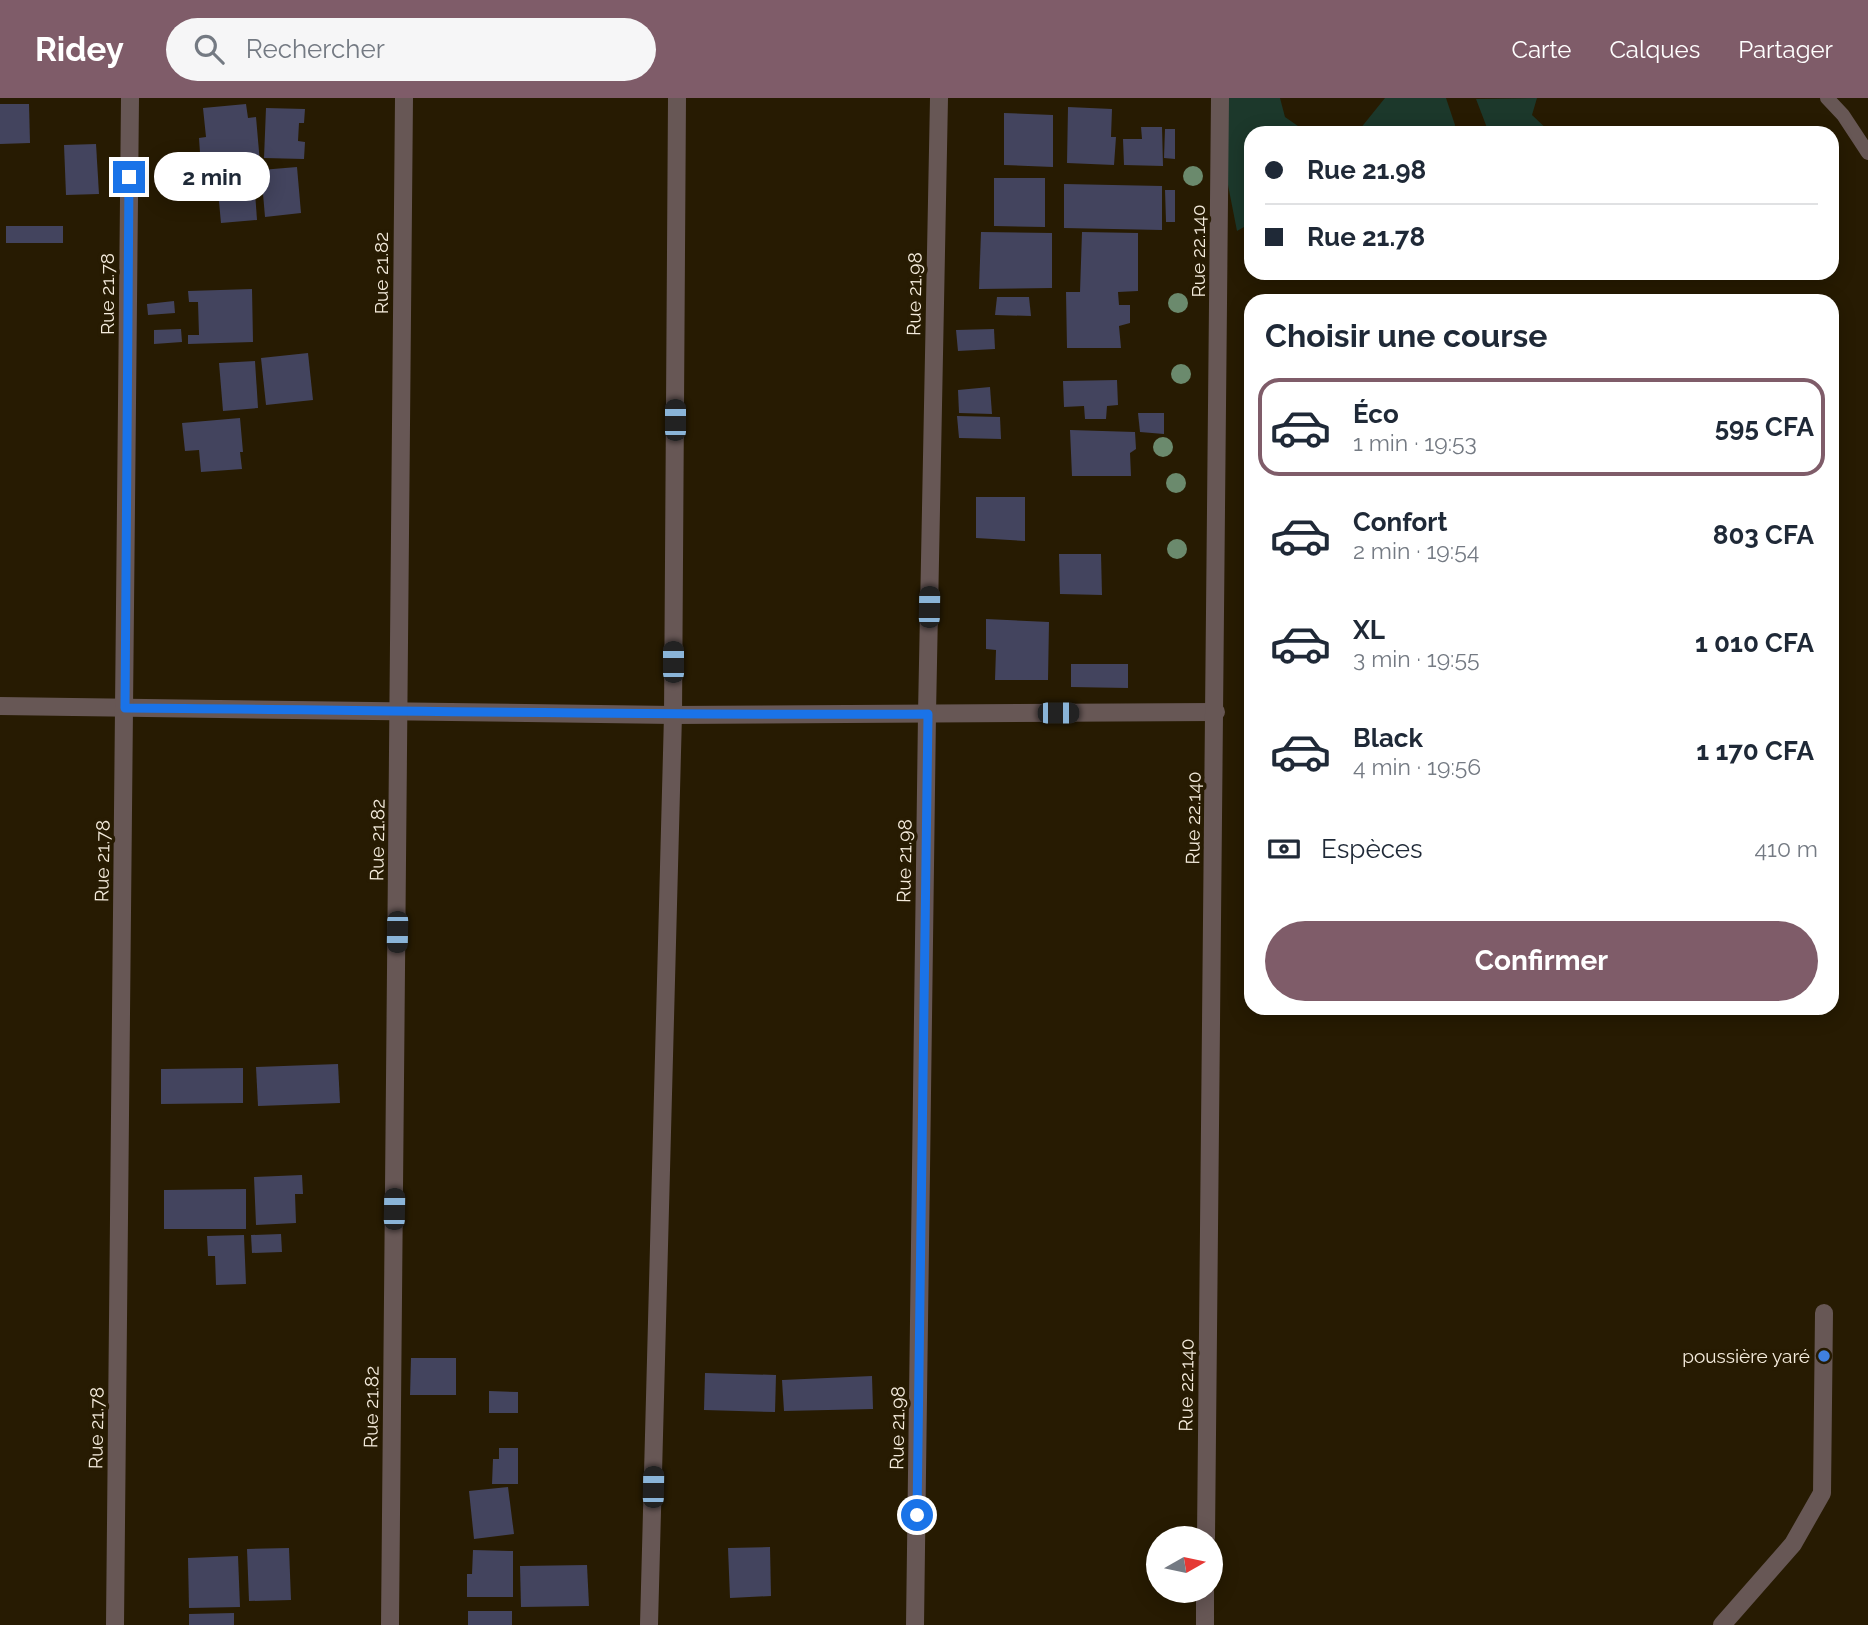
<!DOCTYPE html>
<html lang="fr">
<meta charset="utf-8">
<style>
body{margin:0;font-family:Raleway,sans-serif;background:#f6f6f7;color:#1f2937;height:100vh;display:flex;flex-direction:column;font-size:26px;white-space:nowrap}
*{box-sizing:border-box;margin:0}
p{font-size:23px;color:#747a83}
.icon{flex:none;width:38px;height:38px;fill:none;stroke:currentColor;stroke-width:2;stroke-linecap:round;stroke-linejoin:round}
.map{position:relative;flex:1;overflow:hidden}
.panel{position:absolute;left:1244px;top:196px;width:595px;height:721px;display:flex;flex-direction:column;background:#fff;border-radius:21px;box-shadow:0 4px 18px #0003}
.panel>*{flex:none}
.hud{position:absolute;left:1244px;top:28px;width:595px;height:154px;border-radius:21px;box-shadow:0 4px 18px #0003;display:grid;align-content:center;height:154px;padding:0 21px;background:#fff}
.needle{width:46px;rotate:81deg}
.tools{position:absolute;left:1146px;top:1428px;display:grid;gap:14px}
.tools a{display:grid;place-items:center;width:77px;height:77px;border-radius:50%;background:#fff;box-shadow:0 4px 18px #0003;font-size:35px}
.end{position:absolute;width:32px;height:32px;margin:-16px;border:9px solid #1a73e8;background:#fff;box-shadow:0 0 0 4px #fff}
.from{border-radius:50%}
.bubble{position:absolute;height:49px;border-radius:24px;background:#fff;box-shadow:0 4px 18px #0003;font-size:23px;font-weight:700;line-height:49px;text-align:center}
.car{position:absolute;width:21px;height:42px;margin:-21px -10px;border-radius:9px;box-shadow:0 0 5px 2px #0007;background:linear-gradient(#222 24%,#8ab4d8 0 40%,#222 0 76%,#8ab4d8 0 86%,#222 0)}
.hud b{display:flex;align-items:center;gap:24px;height:66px;font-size:26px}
.hud b+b{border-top:2px solid #e0e1e3}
.hud i{width:18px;height:18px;background:#1f2937}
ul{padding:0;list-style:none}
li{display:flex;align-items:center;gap:21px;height:98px;margin:0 14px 10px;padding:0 7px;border:4px solid transparent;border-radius:21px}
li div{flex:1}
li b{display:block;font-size:26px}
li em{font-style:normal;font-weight:700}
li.selected{border-color:#7f5c69}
li>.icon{width:63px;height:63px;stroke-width:1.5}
h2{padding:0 21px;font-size:32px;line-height:84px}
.pay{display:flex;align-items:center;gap:18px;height:77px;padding:0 21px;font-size:26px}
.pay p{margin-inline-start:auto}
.button{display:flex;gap:14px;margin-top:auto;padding:14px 21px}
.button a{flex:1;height:80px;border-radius:42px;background:#7f5c69;color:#fff;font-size:28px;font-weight:700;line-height:80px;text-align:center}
header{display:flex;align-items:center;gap:42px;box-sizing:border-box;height:98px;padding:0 35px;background:#7f5c69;color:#fff}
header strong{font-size:33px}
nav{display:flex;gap:38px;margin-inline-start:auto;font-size:24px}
.search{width:490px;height:63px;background:#f6f6f7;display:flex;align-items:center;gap:18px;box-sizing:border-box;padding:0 24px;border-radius:38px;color:#747a83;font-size:26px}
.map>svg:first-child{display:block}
</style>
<header>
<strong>Ridey</strong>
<div class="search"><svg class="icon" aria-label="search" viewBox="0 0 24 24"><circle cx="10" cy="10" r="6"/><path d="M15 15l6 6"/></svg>Rechercher</div>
<nav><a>Carte</a><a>Calques</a><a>Partager</a></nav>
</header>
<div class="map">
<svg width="1868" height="1527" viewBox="0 0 1868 1527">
<rect width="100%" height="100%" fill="#271b02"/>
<g fill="#1c382b">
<polygon points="1228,0 1280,0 1285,19 1308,35 1251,35 1251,125 1237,133 1228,87"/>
<polygon points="1385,0 1446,0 1455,27 1453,35 1313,35 1360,31"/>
<polygon points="1537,0 1532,17 1551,35 1489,35 1476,1"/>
</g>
<g fill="#43445e">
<polygon points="0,6 29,6 30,45 0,46"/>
<polygon points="246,6 248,20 256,19 260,65 201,70 199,40 206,39 203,10"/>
<polygon points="1068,9 1112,11 1111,39 1116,39 1114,67 1067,65"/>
<polygon points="266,10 305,11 304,25 299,25 298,43 305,44 304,61 264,60"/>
<polygon points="1004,15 1053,17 1053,69 1004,67"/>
<polygon points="1141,29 1162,29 1163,68 1124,67 1123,41 1142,41"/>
<polygon points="1165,31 1175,31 1175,61 1164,60"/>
<polygon points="96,46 99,96 66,97 64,47"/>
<polygon points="297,69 301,115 265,119 261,72"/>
<polygon points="254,80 257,122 221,125 217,83"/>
<polygon points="994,80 1045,80 1045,129 994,128"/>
<polygon points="1064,86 1162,88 1162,132 1064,130"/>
<polygon points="1165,92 1175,92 1175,124 1166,124"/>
<rect x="6" y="128" width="57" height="17"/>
<polygon points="981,134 1052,135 1052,190 979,191"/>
<polygon points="1082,134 1138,135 1138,193 1118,194 1119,207 1130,207 1130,225 1119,228 1121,250 1067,250 1066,194 1080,194"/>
<polygon points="252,191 253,244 188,246 188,237 199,237 198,204 189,204 188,193"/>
<polygon points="997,199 1029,199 1031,218 995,217"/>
<polygon points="174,203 175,215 148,217 147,206"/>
<polygon points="181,231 182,244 154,246 154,232"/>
<polygon points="994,231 995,251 958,253 956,232"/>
<polygon points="308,255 313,302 266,307 261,260"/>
<polygon points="255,263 258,310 223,313 219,265"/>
<polygon points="1117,282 1118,307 1107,308 1106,321 1085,321 1084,308 1064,309 1063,283"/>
<polygon points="990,289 992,316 959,315 958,292"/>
<polygon points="1138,315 1164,315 1164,336 1140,334"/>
<polygon points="957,318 1000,319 1001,341 959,340"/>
<polygon points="240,320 243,354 240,354 242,371 201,374 199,352 185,353 182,325"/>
<polygon points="1070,332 1135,334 1136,351 1130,355 1131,378 1072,378"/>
<polygon points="976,399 1025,399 1025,443 976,440"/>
<polygon points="1059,456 1101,456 1102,497 1060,496"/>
<polygon points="986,521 1049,524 1048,582 995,582 996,552 986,551"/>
<polygon points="1071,566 1128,566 1128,590 1071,589"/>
<polygon points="338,966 340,1005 258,1008 256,969"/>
<polygon points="243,970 243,1005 161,1006 161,971"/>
<polygon points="302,1077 303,1096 295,1096 296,1125 256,1127 254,1079"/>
<polygon points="246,1091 246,1131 164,1131 164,1092"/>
<polygon points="281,1136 282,1154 252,1155 251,1137"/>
<polygon points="244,1137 246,1186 216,1187 215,1158 208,1158 207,1138"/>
<polygon points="411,1260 456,1260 456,1297 410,1297"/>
<polygon points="705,1275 776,1277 775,1314 704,1312"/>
<polygon points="872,1278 873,1311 784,1313 782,1282"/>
<polygon points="489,1293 518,1294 518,1315 489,1315"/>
<polygon points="499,1350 518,1350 518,1386 492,1386 493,1361 499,1361"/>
<polygon points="508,1389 514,1436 474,1441 469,1393"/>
<polygon points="770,1449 771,1498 730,1500 728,1450"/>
<polygon points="289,1450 291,1502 249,1503 247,1451"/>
<polygon points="473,1452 513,1453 513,1499 467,1499 467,1476 472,1476"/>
<polygon points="238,1458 240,1509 189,1510 188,1460"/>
<polygon points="587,1467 589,1508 521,1509 520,1468"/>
<rect x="468" y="1513" width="44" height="14"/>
<polygon points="234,1515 234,1527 189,1527 189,1516"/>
</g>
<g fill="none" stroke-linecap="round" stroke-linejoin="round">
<polyline stroke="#675755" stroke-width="14" points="1827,0 1843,17 1868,55"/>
<g stroke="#675755" stroke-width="18">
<polyline points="0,608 673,617 1216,614"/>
<polyline points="1206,1440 1220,0"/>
<polyline points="115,1527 130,0"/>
<polyline points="390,1527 404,0"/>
<polyline points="649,1527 673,617 677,0"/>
<polyline points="915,1527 927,616 939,0"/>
<polyline points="1205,1527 1205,1493"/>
<polyline points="1722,1527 1793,1446 1822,1395 1824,1215"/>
</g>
</g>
<g fill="#6b8a6d">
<circle cx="1193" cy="78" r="10"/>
<circle cx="1178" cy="205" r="10"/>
<circle cx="1181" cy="276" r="10"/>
<circle cx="1163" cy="349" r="10"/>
<circle cx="1176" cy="385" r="10"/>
<circle cx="1177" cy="451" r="10"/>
</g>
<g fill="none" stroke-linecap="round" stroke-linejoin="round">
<path stroke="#1a73e8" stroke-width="9" d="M129,79L125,610C392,612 660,618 928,616L917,1417"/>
</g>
<circle fill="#3f7fe0" stroke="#271b02" stroke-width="2.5" cx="1824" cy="1258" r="7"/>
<g text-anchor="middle" stroke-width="7" stroke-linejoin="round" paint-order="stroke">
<g font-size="19" fill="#f4ebdc" stroke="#271b02">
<text transform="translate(1198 153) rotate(-90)" y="7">Rue 22.140</text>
<text transform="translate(381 175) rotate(-90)" y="7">Rue 21.82</text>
<text transform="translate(107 196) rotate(-90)" y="7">Rue 21.78</text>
<text transform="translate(914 196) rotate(-89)" y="7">Rue 21.98</text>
<text transform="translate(1193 720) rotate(-89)" y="7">Rue 22.140</text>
<text transform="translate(377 742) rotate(-89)" y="7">Rue 21.82</text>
<text transform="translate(102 763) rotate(-89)" y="7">Rue 21.78</text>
<text transform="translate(904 763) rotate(-89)" y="7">Rue 21.98</text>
<text transform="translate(1186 1287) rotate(-89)" y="7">Rue 22.140</text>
<text transform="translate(371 1309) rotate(-89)" y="7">Rue 21.82</text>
<text transform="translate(96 1330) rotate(-89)" y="7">Rue 21.78</text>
<text transform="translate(897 1330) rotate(-89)" y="7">Rue 21.98</text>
</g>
<g font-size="19" fill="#f4ebdc" stroke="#271b02" text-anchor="end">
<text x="1810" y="1265">poussière yaré</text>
</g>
</g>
</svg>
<div class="tools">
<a><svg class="needle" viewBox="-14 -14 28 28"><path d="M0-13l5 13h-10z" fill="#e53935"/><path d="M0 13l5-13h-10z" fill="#747a83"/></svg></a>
</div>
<i class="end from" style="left:917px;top:1417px"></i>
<i class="end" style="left:129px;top:79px"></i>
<div class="bubble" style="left:154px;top:54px;width:116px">2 min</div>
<i class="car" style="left:675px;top:322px;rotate:0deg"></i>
<i class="car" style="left:929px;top:509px;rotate:1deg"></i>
<i class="car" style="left:673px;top:564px;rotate:0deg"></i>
<i class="car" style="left:1058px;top:615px;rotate:90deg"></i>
<i class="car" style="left:397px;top:834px;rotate:181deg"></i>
<i class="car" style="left:394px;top:1111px;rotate:1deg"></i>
<i class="car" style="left:653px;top:1389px;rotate:1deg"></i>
<div class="hud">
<b><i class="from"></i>Rue 21.98</b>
<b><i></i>Rue 21.78</b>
</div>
<section class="panel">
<h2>Choisir une course</h2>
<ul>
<li class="selected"><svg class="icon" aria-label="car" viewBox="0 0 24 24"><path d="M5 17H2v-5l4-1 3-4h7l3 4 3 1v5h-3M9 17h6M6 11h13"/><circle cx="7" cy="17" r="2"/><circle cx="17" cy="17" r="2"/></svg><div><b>Éco</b><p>1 min · 19:53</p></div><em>595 CFA</em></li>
<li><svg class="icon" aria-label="car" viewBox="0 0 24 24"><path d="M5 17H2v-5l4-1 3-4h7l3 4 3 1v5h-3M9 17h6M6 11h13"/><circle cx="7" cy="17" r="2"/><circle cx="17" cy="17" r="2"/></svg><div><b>Confort</b><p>2 min · 19:54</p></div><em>803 CFA</em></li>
<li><svg class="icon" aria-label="car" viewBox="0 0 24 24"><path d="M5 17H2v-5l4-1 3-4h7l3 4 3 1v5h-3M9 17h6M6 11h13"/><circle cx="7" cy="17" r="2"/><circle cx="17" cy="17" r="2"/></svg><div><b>XL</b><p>3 min · 19:55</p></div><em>1 010 CFA</em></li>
<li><svg class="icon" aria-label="car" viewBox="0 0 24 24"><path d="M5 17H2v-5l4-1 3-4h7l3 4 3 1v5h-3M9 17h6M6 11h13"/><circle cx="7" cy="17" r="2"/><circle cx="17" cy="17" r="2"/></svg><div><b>Black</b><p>4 min · 19:56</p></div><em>1 170 CFA</em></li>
</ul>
<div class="pay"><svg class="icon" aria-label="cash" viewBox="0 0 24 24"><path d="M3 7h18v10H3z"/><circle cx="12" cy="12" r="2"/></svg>Espèces<p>410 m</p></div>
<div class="button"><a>Confirmer</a></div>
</section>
</div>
